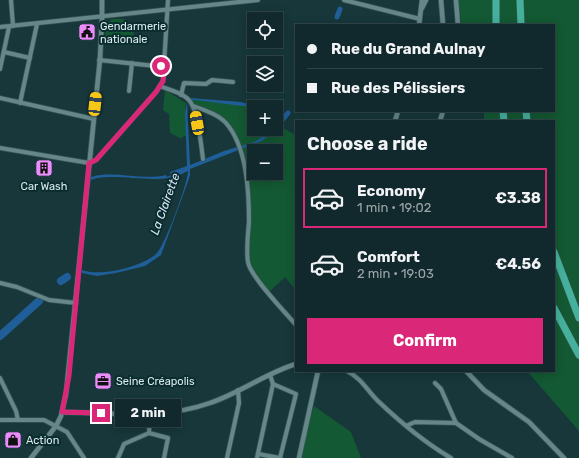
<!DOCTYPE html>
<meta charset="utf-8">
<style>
body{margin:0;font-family:Rubik,sans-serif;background:#1e3538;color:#f1f3f6;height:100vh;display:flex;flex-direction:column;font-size:15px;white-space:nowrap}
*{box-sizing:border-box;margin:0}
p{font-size:13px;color:#9ca6a9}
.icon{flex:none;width:22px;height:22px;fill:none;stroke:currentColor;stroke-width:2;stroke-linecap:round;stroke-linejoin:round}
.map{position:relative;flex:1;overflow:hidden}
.sheet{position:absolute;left:295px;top:120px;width:260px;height:252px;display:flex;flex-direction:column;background:#11292c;border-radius:0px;box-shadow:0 2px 10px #0003,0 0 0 1px #304548}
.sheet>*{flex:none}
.hud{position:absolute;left:295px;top:24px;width:260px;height:88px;border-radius:0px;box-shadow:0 2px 10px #0003,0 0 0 1px #304548;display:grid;align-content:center;height:88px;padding:0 12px;background:#11292c}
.fabs{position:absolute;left:247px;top:12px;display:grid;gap:8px}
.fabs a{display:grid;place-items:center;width:36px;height:36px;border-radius:0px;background:#11292c;box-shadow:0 2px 10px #0003,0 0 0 1px #304548;font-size:20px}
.end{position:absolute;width:18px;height:18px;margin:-9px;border:5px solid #db2777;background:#fff;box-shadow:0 0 0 2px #fff}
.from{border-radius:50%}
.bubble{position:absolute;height:28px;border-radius:0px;background:#11292c;box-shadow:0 2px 10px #0003,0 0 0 1px #304548;font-size:13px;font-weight:700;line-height:28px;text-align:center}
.car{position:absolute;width:12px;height:24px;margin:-12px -6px;border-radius:5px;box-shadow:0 0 3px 1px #0007;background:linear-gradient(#f5c518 24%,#345 0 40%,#f5c518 0 76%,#345 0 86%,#f5c518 0)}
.hud b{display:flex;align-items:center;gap:14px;height:38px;font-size:15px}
.hud b+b{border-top:1px solid #304548}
.hud i{width:10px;height:10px;background:#f1f3f6}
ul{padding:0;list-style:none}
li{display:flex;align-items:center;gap:12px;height:60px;margin:0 8px 6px;padding:0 4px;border:2px solid transparent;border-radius:0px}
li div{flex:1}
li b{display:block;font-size:15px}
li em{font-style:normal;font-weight:700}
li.current{border-color:#db2777}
li>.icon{width:36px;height:36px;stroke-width:1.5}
h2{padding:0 12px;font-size:18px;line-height:48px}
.action{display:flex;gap:8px;margin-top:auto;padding:8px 12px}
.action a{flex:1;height:46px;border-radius:0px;background:#db2777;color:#fff;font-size:16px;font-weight:700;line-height:46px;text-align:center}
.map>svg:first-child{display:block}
</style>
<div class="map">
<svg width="579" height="458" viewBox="0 0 579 458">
<rect width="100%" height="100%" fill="#17373a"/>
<g fill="#135933" fill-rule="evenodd">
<polygon points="458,0 579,0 579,431 527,371 554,371 554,121 484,121 484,111 554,111 554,25 462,25"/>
<path d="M112,19H124L133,26L134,42L130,45L106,44C105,34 104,26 112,19Z"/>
<polygon points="165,90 186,103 185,110 186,136 182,137 182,139 170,133 169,114 163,110"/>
<path d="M191,99L241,103L254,107V129H276V124L296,135V290L285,277L269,292L248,261L249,211L244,162L232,133L218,116L193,106ZM254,151H276V173H254Z"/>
<polygon points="314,406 351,432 361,458 299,458"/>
</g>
<g fill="#1f5e98">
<path d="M190,98L241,102L258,107C238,107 213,101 192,100Z"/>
<path d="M187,102L190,165L224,151L254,142L273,130L274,131L262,141L190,169V176L161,255L145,266L116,273L97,276L82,273V270C100,277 143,267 157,253C165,245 188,183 188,171L169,180L167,178C148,182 103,172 90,181L91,177C115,170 141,181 166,175L167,177L171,175L170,172L187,166L185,113Z"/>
</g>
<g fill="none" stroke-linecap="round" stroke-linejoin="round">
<g stroke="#1f5e98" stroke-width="5">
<polyline points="337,17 340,9"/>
<polyline points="276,128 288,113"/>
</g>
<g stroke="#1f5e98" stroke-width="8">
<polyline points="61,281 67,277"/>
<polyline points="0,336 39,301"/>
</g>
<defs>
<g id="minor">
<polyline points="11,0 13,26"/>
<polyline points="344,0 420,19"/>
<polyline points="0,27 258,0"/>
<polyline points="4,52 30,58"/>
<polyline points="99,60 165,67"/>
<polyline points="0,69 9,27"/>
<path d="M160,86C169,90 181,92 188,99C198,108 201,145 203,159"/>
<polyline points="129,91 132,63"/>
<polyline points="181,95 184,83 206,84 212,80 233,82"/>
<polyline points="0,98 94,119"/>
<polyline points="20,103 37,24"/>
<path d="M193,106C204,110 218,114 226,123C247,147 249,191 249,222C248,235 246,250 248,262C250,276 285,312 296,325"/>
<polyline points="0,148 89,163 96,160 156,92 163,81 168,0"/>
<polyline points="0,283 17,287 49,300 76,303"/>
<path d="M347,371C361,378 367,390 378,401C398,420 427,444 451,458"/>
<polyline points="0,378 16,411 18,420"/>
<polyline points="435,383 441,389 456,423"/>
<polyline points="0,420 44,420 67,432 84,458"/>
<polyline points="408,425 415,422 456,423 479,439 512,458"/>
<polyline points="149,433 168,438 164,458"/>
<polyline points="258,454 280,458 296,394 273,384"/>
<polyline points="118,458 124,444 149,433 150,415"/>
<polyline points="227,458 239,403 238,390"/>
<polyline points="257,458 273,384 270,375"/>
</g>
<g id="tertiary">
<polyline points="441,0 443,25"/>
<polyline points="456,0 458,25"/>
<polyline points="422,8 426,0"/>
<polyline points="419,25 422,0"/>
<polyline points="395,121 398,111"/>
<polyline points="440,121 443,111"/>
<polyline points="466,371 484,390 529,422 564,458"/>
<path d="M62,412C112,413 162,420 210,403C240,393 266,373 296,364"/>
<polyline points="31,458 56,426 61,416 66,394 100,59 102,17 102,0"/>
<polyline points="299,458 318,371"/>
</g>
<g id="motorway">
<polyline points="496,0 496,25"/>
<polyline points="520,0 521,25"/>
<polyline points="503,111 504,121"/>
<polyline points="526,111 527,121"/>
<polyline points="554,252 579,318"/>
<polyline points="554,308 579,355"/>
</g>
</defs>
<use href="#minor" stroke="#385356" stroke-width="5.5"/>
<use href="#tertiary" stroke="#385356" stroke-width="6"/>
<use href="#motorway" stroke="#385356" stroke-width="8"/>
<use href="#minor" stroke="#658789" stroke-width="4"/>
<use href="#tertiary" stroke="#658789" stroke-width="4.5"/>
<use href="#motorway" stroke="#45b19c" stroke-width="7"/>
</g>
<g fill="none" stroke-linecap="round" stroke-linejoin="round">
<polyline stroke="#db2777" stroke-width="5" points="101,413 62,412 69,376 89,163 96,160 156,92 163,81 165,67 161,66"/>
</g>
<defs>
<symbol id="civic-square" viewBox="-11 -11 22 22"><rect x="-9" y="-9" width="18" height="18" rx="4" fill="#ec8cfa" stroke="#0b2d2f"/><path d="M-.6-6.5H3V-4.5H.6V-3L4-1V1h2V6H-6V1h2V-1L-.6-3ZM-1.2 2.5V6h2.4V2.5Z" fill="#111"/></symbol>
<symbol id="building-square" viewBox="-11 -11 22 22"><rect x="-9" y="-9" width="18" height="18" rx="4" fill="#ec8cfa" stroke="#0b2d2f"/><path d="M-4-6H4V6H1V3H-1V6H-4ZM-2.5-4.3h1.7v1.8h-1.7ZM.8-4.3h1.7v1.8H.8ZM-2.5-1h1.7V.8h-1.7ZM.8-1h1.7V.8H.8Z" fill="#111"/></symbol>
<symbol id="office-square" viewBox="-11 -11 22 22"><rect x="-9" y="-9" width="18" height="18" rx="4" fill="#ec8cfa" stroke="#0b2d2f"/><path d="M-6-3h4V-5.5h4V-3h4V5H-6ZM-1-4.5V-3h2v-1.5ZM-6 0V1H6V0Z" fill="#111"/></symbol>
<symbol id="shop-square" viewBox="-11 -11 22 22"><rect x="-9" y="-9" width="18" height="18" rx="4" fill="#ec8cfa" stroke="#0b2d2f"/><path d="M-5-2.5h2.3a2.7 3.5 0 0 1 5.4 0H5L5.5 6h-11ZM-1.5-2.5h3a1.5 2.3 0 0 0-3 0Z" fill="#111"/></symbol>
</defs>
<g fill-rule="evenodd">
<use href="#civic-square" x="77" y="22" width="20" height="20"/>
<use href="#building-square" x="34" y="158" width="20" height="20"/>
<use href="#office-square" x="93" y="371" width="20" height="20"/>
<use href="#shop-square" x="3" y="430" width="20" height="20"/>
</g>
<g text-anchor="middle" stroke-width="4" stroke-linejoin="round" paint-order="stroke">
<g font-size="11" fill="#d9eaec" stroke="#0b2d2f" text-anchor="start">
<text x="100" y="30">Gendarmerie<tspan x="100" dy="13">nationale</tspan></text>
<text x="44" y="190" text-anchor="middle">Car Wash</text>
<text x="116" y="385">Seine Créapolis</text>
<text x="26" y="444">Action</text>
</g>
<g font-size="12" font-style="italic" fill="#d7e6f7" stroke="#0b2d2f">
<text transform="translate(165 204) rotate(-70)" y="4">La Clairette</text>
</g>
</g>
</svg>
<div class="fabs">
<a><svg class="icon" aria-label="locate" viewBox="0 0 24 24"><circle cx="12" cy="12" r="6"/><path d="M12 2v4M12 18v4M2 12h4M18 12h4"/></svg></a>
<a><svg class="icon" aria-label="layers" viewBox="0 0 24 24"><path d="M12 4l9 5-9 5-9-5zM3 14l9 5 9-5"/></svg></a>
<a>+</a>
<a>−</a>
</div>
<i class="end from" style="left:161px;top:66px"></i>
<i class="end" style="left:101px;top:413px"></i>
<div class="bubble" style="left:115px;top:399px;width:66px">2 min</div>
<i class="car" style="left:95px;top:104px;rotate:6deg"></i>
<i class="car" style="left:197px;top:123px;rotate:350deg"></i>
<div class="hud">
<b><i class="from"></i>Rue du Grand Aulnay</b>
<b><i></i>Rue des Pélissiers</b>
</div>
<section class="sheet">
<h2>Choose a ride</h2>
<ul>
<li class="current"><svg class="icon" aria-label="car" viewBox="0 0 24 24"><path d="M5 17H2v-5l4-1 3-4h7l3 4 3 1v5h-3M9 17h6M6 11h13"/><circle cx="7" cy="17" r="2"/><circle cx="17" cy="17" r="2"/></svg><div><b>Economy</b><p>1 min · 19:02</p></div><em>€3.38</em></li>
<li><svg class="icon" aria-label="car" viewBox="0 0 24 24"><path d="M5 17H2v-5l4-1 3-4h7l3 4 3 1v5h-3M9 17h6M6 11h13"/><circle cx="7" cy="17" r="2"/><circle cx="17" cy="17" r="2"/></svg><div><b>Comfort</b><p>2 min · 19:03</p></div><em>€4.56</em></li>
</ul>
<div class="action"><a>Confirm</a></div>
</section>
</div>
